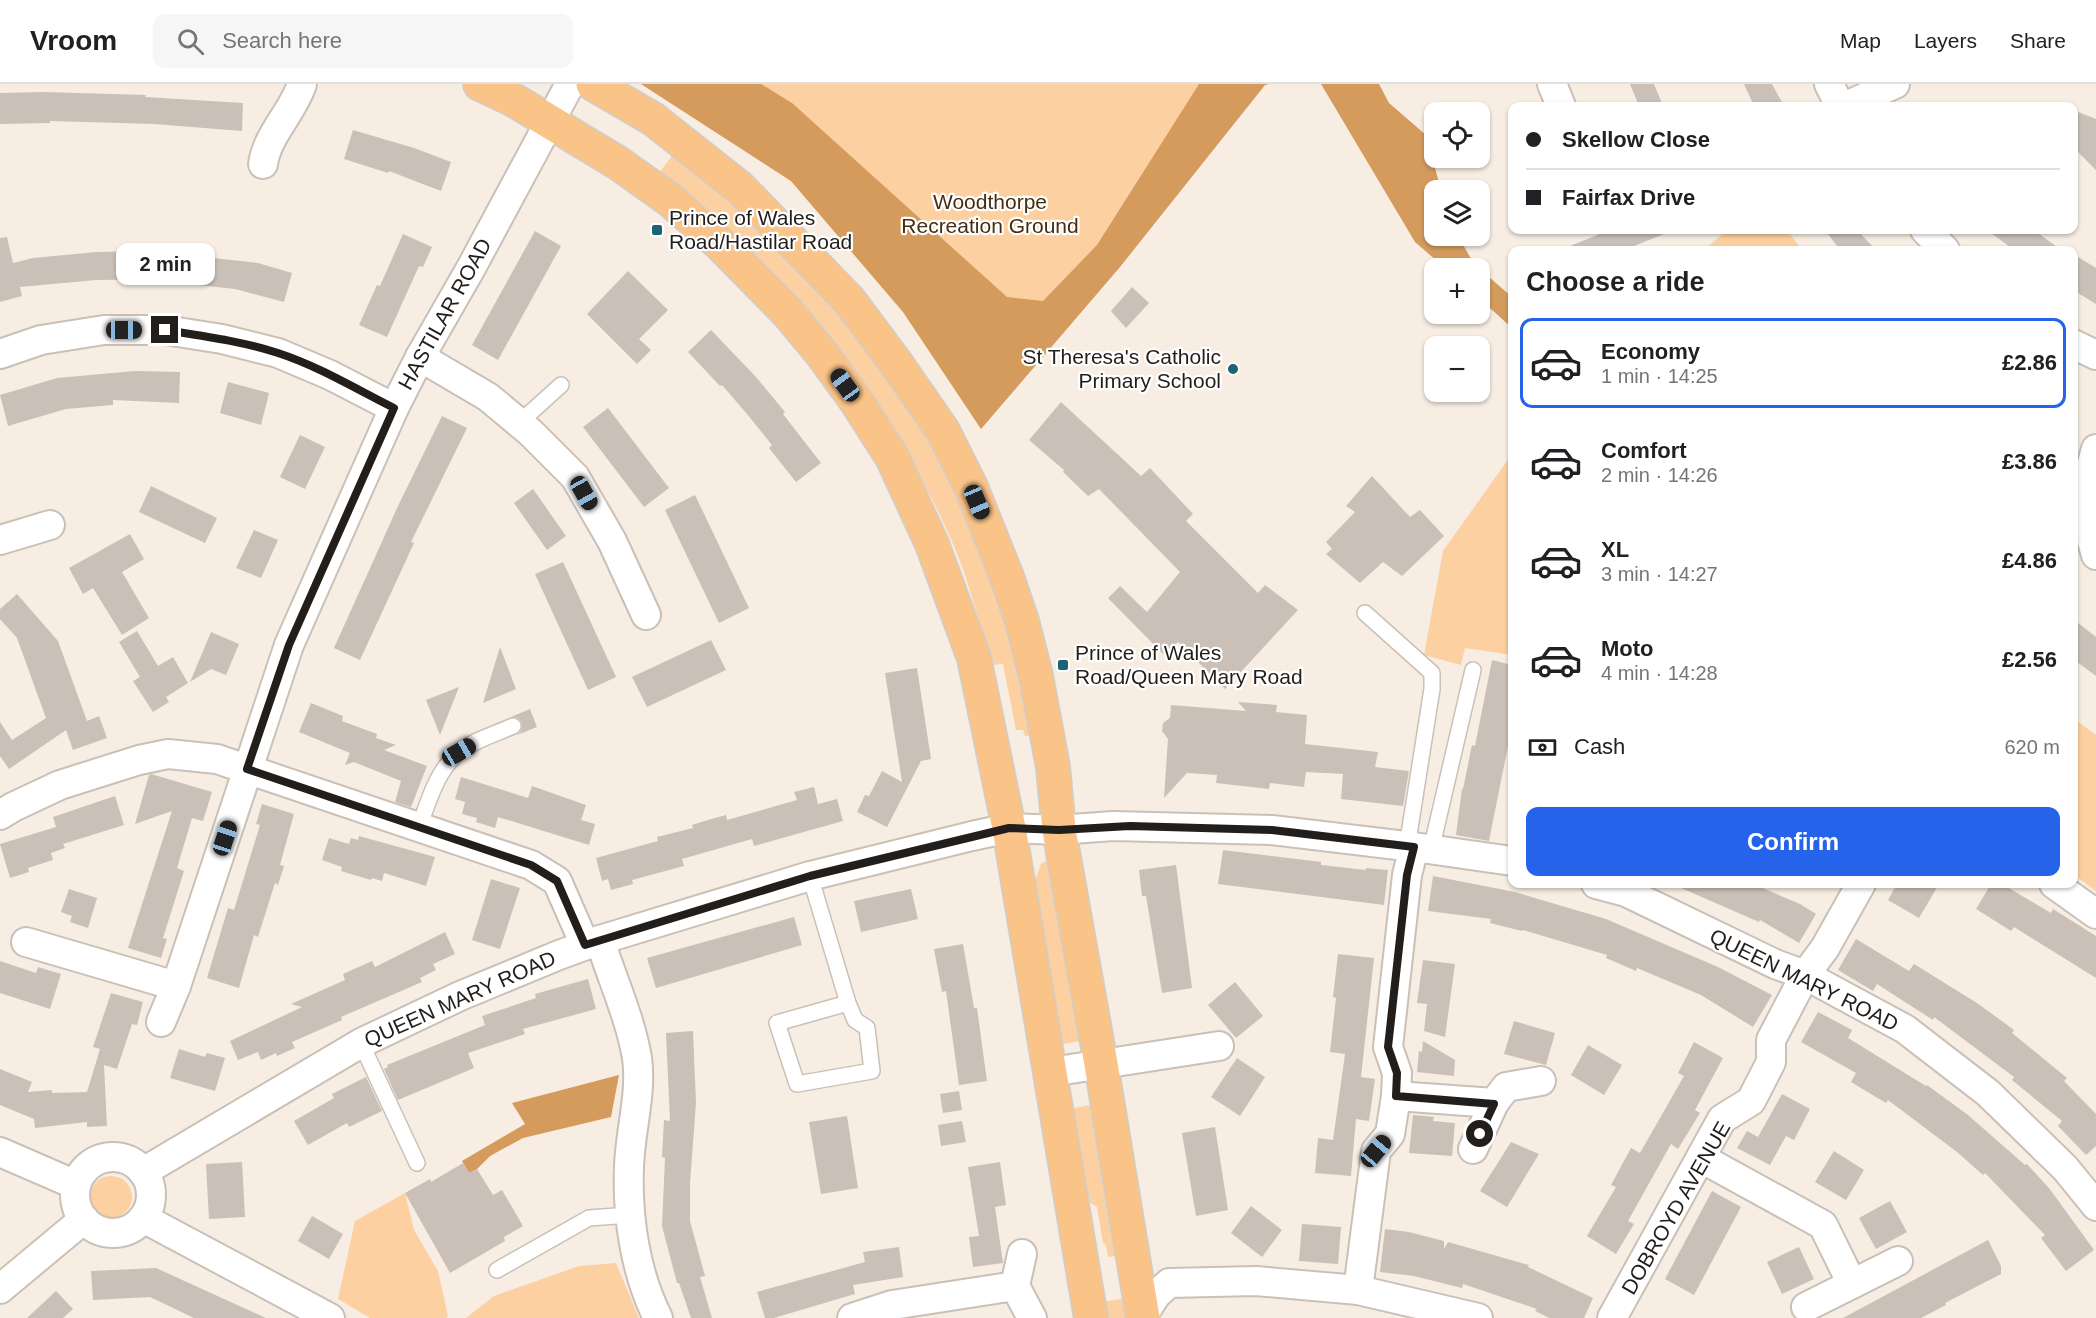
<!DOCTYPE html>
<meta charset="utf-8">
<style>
body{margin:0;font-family:Arial,sans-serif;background:#f6f6f6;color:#202124;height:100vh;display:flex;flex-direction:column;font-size:22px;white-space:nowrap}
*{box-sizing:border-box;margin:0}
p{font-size:20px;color:#757577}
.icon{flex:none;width:33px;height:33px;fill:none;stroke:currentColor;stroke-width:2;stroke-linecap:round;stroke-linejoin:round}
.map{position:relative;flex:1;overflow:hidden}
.panel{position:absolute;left:1508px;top:162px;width:570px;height:642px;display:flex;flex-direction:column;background:#fff;border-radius:12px;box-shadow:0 2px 4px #0004}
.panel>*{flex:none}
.top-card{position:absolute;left:1508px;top:18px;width:570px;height:132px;border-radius:12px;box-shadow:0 2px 4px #0004;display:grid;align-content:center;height:132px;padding:0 18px;background:#fff}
.tools{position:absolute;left:1424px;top:18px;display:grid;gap:12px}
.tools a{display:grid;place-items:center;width:66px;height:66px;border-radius:12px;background:#fff;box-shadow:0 2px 4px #0004;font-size:30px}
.end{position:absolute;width:27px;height:27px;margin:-14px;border:8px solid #221e1b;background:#fff;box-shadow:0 0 0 3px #fff}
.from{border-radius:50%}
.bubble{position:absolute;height:42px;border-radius:12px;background:#fff;box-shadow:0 2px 4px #0004;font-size:20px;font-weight:700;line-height:42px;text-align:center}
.car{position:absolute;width:18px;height:36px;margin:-18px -9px;border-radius:8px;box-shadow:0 0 4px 2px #0007;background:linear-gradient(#222 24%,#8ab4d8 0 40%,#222 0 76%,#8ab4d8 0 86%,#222 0)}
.top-card b{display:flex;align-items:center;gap:21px;height:57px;font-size:22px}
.top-card b+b{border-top:2px solid #e0e0e0}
.top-card i{width:15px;height:15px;background:#202124}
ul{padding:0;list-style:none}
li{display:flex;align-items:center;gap:18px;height:90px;margin:0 12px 9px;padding:0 6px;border:3px solid transparent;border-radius:12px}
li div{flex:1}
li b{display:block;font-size:22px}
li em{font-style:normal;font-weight:700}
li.active{border-color:#2563eb}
li>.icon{width:54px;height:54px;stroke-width:1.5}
h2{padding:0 18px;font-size:27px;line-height:72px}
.pay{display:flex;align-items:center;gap:15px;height:66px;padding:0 18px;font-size:22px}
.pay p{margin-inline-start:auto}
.button{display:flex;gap:12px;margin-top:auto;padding:12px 18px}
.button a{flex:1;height:69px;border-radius:12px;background:#2563eb;color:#fff;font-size:24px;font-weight:700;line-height:69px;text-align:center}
header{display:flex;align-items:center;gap:36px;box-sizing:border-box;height:84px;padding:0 30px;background:#fff;border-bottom:2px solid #e0e0e0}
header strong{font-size:28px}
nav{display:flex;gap:33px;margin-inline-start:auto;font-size:21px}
.search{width:420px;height:54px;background:#f6f6f6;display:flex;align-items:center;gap:15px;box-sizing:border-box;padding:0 21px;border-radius:12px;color:#757577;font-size:22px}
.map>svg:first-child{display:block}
</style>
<header>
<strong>Vroom</strong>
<div class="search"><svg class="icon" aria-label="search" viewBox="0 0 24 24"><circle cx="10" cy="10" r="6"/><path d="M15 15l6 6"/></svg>Search here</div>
<nav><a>Map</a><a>Layers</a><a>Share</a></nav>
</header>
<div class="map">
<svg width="2096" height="1234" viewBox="0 0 2096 1234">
<rect width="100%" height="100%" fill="#f7ede3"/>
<g fill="#fdd0a1">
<polygon points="641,0 1269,0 1265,1 981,345 903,228 791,97"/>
<path d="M675,68L767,150L848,239L936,366L968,428L1012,548L1034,651L1025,652L1023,646H1016L1003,580L992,581C983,550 974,519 964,488C947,440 922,395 897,351L659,89Z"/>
<polygon points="1727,146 1787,146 1802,166 1704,166"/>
<polygon points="1512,370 1512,571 1465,564 1461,581 1424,571 1443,467"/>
<polygon points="2073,634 2096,651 2096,807 2073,790"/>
<polygon points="1050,775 1085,956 1059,961 1034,800 1041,780"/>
<polygon points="1097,1020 1121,1171 1108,1173 1106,1161 1103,1159 1097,1123 1084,1115 1069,1025"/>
<circle cx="111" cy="1113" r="21"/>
<polygon points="405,1109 414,1146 438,1187 448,1232 446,1234 370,1234 338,1215 355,1137"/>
<polygon points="616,1179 639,1234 466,1234 494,1212 579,1182"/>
<polygon points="1127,1214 1131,1234 1104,1234 1101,1218"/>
</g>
<g fill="#d49b5d">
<polygon points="641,0 761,0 792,19 1007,213 1043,217 1097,161 1199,0 1269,0 1265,1 1120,183 981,345 903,228 791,97"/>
<polygon points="1321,0 1379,0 1389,19 1426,51 1441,106 1434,106 1434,152 1458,152 1474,180 1512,213 1512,244 1479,214 1479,184 1445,184 1415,158"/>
<polygon points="619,991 611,1033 523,1054 490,1072 477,1085 469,1089 462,1077 525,1040 512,1019"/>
</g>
<g fill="#cac0b7">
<polygon points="1630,0 1654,0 1663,22 1639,22"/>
<polygon points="1744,0 1772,0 1784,22 1754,22"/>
<polygon points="43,8 146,11 145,13 243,19 242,47 154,40 50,37 50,39 0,40 0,9"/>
<polygon points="2073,26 2096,35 2096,86 2073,63"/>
<polygon points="353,46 414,64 451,78 441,107 389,87 388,89 344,75"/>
<polygon points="1610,146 1674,146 1624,166 1560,166"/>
<polygon points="1825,146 1857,146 1876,166 1840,166"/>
<polygon points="1987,146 2034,146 2061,166 2014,166"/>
<polygon points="535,147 561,162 498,276 472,261"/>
<polygon points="403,150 432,163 423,183 419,182 387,253 359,241 377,201 380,202"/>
<polygon points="7,153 13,179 33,174 97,168 150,167 258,179 292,189 284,218 235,205 181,199 181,195 96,196 20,203 22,212 0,218 0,154"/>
<polygon points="2073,170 2096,184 2096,220 2073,206"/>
<polygon points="628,187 668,226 639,255 651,266 637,280 587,230"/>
<polygon points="1132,203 1149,219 1126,244 1111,227"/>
<polygon points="711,246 756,293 785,328 783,330 821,379 796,398 769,364 772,361 747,330 722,301 720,302 688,268"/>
<polygon points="135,287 180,288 179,319 113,316 113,321 66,325 8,342 0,311 57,294"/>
<polygon points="228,298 269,309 261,341 220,329"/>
<polygon points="1061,318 1141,392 1150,384 1193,430 1186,437 1258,509 1265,501 1298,526 1225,605 1178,558 1164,571 1108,514 1120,502 1147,528 1180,488 1099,405 1088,412 1063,388 1064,386 1029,356"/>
<polygon points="608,324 669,404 644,423 583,343"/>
<polygon points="442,332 467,344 411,458 414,459 360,576 334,564 398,422"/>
<polygon points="300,351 325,363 305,405 280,393"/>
<polygon points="1372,392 1410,433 1420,426 1444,452 1402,492 1383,478 1360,499 1326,470 1332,465 1326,458 1355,428 1346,422"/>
<polygon points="151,402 217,434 205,459 139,428"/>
<polygon points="533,405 566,452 547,466 514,419"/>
<polygon points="695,411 749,524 719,539 665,426"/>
<polygon points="254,446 278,456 261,494 236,484"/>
<polygon points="130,450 144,475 122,488 149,534 122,551 93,504 83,510 69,484"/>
<polygon points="563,478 616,593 588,606 535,490"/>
<polygon points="17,510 58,557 87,637 99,632 107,654 73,666 66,646 9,685 0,672 0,638 12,656 46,634 17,554 0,535 0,525"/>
<polygon points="2073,535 2096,553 2096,592 2073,575"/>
<polygon points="137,547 158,582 173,573 188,599 166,613 169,618 153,628 133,597 140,593 119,558"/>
<polygon points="211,548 239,560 226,591 211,585 190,598"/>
<polygon points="711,556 726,586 647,623 632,593"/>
<polygon points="500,563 516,605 483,619"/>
<polygon points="1492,576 1512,581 1512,642 1489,757 1456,751 1462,705 1463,705 1472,661 1475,662"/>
<polygon points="917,584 931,675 921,677 887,743 857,728 865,711 869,712 882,687 902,698 885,589"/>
<polygon points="459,603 440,651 426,616"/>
<polygon points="1238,618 1277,621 1276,628 1307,631 1305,660 1378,668 1375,683 1409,687 1403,722 1341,715 1343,690 1306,688 1304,703 1270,699 1269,705 1216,699 1217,691 1187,689 1164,714 1168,655 1162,647 1163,639 1170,634 1171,621 1246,627"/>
<polygon points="311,619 343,632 342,637 377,650 376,654 396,661 384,666 427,682 411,723 395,718 401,697 354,678 345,681 350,669 299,648"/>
<polygon points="530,625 537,643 517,651 521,647 522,639 518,634 511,633"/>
<polygon points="151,690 212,708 203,737 192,734 177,784 184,787 163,854 167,855 161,874 128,864 172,727 135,740 149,691"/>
<polygon points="461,693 528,714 532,702 586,721 581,736 595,740 589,761 498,733 495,744 476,738 477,734 462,730 465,718 455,715"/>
<polygon points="814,703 818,720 837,715 843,737 754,762 752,755 682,775 684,782 632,796 633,800 611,806 608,795 602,797 596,774 658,757 657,753 693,744 692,741 708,736 726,731 727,736 797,716 794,708"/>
<polygon points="115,712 124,741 63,760 65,764 51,769 53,776 28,784 29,788 10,794 0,760 56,743 53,733"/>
<polygon points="262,720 294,730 280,781 284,782 278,801 275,799 258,853 254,851 239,904 207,894 228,824 234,826 260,741 256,740"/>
<polygon points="359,752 435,773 426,802 384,789 382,797 372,794 371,796 341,787 342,783 322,776 329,754 349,760 351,754 358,756"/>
<polygon points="1223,766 1321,778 1321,781 1366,786 1366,784 1388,786 1384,821 1218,800"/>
<polygon points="1176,781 1192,904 1162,909 1146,812 1142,812 1139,786"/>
<polygon points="1433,792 1515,808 1606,835 1718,883 1772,911 1753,943 1701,911 1637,884 1636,887 1606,874 1607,871 1523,846 1522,847 1490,839 1491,835 1428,827"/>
<polygon points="491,795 520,804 500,865 472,856"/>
<polygon points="1672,800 1753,800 1800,820 1816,830 1799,859 1760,836 1759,838"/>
<polygon points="1897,800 1939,800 1919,834 1888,816"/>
<polygon points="1991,800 2002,800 2051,829 2053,825 2096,852 2096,894 2014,843 2011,847 1976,825"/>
<polygon points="69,805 97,814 88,844 70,838 72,832 61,828"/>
<polygon points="911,805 918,835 861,848 854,817"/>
<polygon points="794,833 802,861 656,904 647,874"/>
<polygon points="445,848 455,870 433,880 436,886 420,894 422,898 341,933 342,936 292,958 295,964 277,972 276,969 261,976 258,968 238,976 230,957 302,923 291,920 345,896 343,890 372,877 375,883"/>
<polygon points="1856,855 1909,887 1914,880 1977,919 2014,946 2012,949 2067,994 2064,997 2096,1030 2096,1062 2086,1071 2058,1042 2062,1037 2012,996 2014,993 1934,933 1933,936 1877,900 1873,907 1838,886"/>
<polygon points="963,860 974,924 977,924 987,997 959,1001 946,907 942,908 934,865"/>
<polygon points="1338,870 1374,874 1361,993 1375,995 1369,1037 1356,1035 1351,1092 1315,1089 1318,1054 1333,1056 1345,970 1330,968 1336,914 1333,913"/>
<polygon points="1423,876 1455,880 1445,953 1424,947 1427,920 1417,919"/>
<polygon points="0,877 36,889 38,883 61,890 50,925 0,909"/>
<polygon points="588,895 596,925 523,945 525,950 468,969 474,984 398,1016 384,985 388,983 387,981 485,941 482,932 536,914 535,910"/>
<polygon points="1235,898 1263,932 1236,954 1208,921"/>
<polygon points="111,909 143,918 137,941 132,940 117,985 104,981 107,1042 87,1043 87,1038 35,1044 34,1035 0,1021 0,985 32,998 28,1008 52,1006 52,1009 87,1008 100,965 93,963"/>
<polygon points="1818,928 1852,946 1848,954 1926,1002 1927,1001 1968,1031 2025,1081 2027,1080 2049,1104 2094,1166 2066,1187 2041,1154 2045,1151 1985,1089 1983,1091 1957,1068 1888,1016 1886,1019 1851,998 1856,989 1801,958"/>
<polygon points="1514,937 1555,949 1546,981 1504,970"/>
<polygon points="693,947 696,1019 690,1099 690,1137 705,1192 700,1193 712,1234 691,1234 679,1199 677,1199 662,1142 665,1074 662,1073 664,1036 670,1037 666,949"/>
<polygon points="1423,957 1455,976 1454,992 1417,988 1419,967 1422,968"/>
<polygon points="1694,958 1723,974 1695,1026 1700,1029 1678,1065 1671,1060 1628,1137 1634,1140 1616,1170 1587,1152 1616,1103 1611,1101 1631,1064 1640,1069 1684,992 1678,989"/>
<polygon points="1588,961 1622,981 1604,1011 1571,991"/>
<polygon points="179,965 205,973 207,969 225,974 215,1007 170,994"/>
<polygon points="1237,974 1265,993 1240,1032 1211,1013"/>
<polygon points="366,993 382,1027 349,1043 347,1039 308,1061 294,1037 334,1014 332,1010"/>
<polygon points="959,1007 962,1026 943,1029 940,1010"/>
<polygon points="1782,1010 1810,1025 1794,1056 1786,1052 1770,1081 1737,1064 1747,1047 1758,1053"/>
<polygon points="1413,1031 1434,1033 1433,1037 1455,1039 1452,1072 1409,1069"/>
<polygon points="847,1032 858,1104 821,1110 809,1038"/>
<polygon points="962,1037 966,1058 941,1062 938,1041"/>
<polygon points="1215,1043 1228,1126 1196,1132 1182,1049"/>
<polygon points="1511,1058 1539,1070 1507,1123 1480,1107"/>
<polygon points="1834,1067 1864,1086 1846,1116 1815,1098"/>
<polygon points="242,1078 245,1133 209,1135 206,1080"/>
<polygon points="1000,1078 1006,1121 995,1123 1003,1179 973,1183 969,1153 979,1152 968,1083"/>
<polygon points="463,1079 469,1089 477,1085 493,1111 502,1106 523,1142 504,1153 505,1157 450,1189 405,1109 430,1095 431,1098"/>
<polygon points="1712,1107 1741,1123 1694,1211 1665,1195"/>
<polygon points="1890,1117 1907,1148 1876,1165 1859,1134"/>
<polygon points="1251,1122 1282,1146 1262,1173 1231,1149"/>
<polygon points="312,1132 343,1150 329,1175 298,1157"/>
<polygon points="1302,1140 1341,1143 1338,1180 1299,1177"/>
<polygon points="1385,1145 1409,1148 1444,1157 1444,1165 1448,1158 1529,1181 1528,1183 1593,1214 1584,1234 1549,1234 1535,1227 1537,1225 1463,1200 1462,1204 1414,1192 1380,1188"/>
<polygon points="1988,1156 2001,1182 2001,1190 1945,1219 1946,1221 1921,1234 1843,1234"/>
<polygon points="899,1163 903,1193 853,1201 855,1210 774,1234 765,1234 757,1208 865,1178 863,1168"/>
<polygon points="1799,1163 1814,1195 1782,1210 1767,1178"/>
<polygon points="156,1184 266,1234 194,1234 150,1213 93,1216 91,1187"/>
<polygon points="56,1207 73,1225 63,1234 27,1234"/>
</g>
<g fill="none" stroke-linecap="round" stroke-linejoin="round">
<defs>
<g id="service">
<polyline points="519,339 561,301"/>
<polyline points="1365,529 1432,589 1432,605 1407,763"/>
<path d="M419,743C429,717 436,688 458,669C473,656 496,650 513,642"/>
<polyline points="1431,766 1473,586"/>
<polyline points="810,792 848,919 855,936 867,944 872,987 797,1000 777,939 848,919"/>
<polyline points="361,959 417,1079"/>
<polyline points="497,1186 589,1134 630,1131"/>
</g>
<g id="minor">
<polyline points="1552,0 1561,22"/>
<polyline points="1829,0 1840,22"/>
<polyline points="1846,22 1895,0"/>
<path d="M263,80C267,51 293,28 302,0"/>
<polyline points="1925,146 1945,166"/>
<polyline points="2073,260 2096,271"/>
<polyline points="0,270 41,256 104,246 165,246 222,255 278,269 330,291 394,324"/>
<polyline points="420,273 488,313 530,348 575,393 612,457 646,531"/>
<path d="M2096,365C2084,403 2084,433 2096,471"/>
<polyline points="0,456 50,441"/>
<polyline points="0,731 13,723 60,701 139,676 168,670 217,675 531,781 557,797 585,861"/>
<polyline points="1596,800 1626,808 1775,880 1805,891 1905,945 1988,1009 2065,1084 2096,1122"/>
<polyline points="2054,800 2096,830"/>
<path d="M600,856C612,895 630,933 637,974C642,1010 630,1047 629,1083C627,1133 635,1188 658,1234"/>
<polyline points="26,858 176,902"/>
<polyline points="161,938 176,902 289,561 394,324 420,273 471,184 570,0"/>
<polyline points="1051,988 1219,962"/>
<polyline points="1396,1012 1494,1019"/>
<polyline points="1473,1065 1494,1019 1506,1003 1541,997"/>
<polyline points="0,1068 76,1101"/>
<circle cx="113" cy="1111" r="38"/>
<polyline points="1701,1074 1823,1141 1852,1200"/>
<polyline points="143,1088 361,959 460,912 559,871 600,856 810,792 972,752 1009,744 1059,746 1113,742 1272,746 1414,763 1512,777"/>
<polyline points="143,1134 330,1234"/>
<polyline points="1022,1170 1015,1202 1032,1234"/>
<polyline points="0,1205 84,1135"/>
<polyline points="1358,1206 1376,1067 1390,1050 1396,1012 1397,989 1388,963 1407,791 1414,763"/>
<polyline points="1806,1223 1898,1177"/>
<polyline points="1143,1231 1156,1211 1169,1199 1256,1197 1358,1206 1478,1234"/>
<polyline points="852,1234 892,1221 1015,1202"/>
<polyline points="1612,1234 1722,1035 1751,1017 1771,978 1771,956 1805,891 1825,864 1861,800"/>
</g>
<g id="trunk">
<polyline points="480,0 512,15 618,79 670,116 720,160 788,229 822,270 856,317 892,373 932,460 974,574 1009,744 1091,1234"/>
<polyline points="593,0 653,35 739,103 849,216 896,279 943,347 971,403 1007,493 1022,537 1036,592 1053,683 1059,746 1101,980 1143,1234"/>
</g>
</defs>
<use href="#service" stroke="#cac0b7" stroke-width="18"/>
<use href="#minor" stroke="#cac0b7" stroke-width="32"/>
<use href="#trunk" stroke="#cececd" stroke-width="36"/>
<use href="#service" stroke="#fff" stroke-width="15"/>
<use href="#minor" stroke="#fff" stroke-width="28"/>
<use href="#trunk" stroke="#fac387" stroke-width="33"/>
</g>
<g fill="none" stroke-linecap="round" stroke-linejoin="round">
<path stroke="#221e1b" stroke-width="8" d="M165,246C203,252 241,257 278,269C318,282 356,305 394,324L289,561L247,685L531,781L557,797L585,861L810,792L1009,744L1059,746L1130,742L1272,746L1414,763L1407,791L1388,963L1397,989L1396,1012L1494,1020L1480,1050"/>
</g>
<g fill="#1c6373" stroke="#fff" stroke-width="2">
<rect x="651" y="140" width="12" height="12" rx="3"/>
<circle cx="1233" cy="285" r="6"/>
<rect x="1057" y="575" width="12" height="12" rx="3"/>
</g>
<g text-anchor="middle" stroke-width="4.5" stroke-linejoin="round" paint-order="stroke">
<g font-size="21" fill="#452d12" stroke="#fff">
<text x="990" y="125">Woodthorpe<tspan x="990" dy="24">Recreation Ground</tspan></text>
</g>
<g font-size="21" fill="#221e1b" stroke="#fff" text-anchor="start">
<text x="669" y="141">Prince of Wales<tspan x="669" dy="24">Road/Hastilar Road</tspan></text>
<text x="1221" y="280" text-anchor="end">St Theresa's Catholic<tspan x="1221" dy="24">Primary School</tspan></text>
<text x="1075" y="576">Prince of Wales<tspan x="1075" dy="24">Road/Queen Mary Road</tspan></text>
</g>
<g font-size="21" fill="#221e1b" stroke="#fff">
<text transform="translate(445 230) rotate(-61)" y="7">HASTILAR ROAD</text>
<text transform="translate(1804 896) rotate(26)" y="7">QUEEN MARY ROAD</text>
<text transform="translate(460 915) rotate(-24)" y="7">QUEEN MARY ROAD</text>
<text transform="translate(1676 1124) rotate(-60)" y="7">DOBROYD AVENUE</text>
</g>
</g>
</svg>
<div class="tools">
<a><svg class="icon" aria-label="locate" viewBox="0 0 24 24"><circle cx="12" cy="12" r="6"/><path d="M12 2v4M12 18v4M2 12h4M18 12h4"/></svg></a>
<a><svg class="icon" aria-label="layers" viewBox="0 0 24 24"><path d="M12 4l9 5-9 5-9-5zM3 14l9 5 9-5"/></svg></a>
<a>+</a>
<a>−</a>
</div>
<i class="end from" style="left:1480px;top:1050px"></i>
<i class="end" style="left:165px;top:246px"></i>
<div class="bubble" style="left:116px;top:159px;width:99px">2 min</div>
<i class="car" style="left:124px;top:246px;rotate:90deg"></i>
<i class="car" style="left:845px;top:301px;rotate:324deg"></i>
<i class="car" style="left:584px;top:409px;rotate:151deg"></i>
<i class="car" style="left:977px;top:418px;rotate:157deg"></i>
<i class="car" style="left:459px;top:668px;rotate:60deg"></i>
<i class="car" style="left:225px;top:754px;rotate:18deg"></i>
<i class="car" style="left:1376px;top:1067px;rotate:40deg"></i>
<div class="top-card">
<b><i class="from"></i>Skellow Close</b>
<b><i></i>Fairfax Drive</b>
</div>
<section class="panel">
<h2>Choose a ride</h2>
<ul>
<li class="active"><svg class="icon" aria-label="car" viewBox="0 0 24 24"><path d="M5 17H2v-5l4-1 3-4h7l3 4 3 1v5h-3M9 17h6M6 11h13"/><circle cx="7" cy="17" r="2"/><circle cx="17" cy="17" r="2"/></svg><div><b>Economy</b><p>1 min · 14:25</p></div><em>£2.86</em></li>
<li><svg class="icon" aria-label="car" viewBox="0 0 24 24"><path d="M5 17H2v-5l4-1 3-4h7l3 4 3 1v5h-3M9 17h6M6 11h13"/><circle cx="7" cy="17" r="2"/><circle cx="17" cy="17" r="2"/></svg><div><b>Comfort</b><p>2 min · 14:26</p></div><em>£3.86</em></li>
<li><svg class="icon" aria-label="car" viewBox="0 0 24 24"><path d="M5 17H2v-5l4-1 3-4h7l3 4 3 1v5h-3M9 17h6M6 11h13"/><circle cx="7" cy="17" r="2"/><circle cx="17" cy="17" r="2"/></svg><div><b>XL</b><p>3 min · 14:27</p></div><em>£4.86</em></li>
<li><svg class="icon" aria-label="car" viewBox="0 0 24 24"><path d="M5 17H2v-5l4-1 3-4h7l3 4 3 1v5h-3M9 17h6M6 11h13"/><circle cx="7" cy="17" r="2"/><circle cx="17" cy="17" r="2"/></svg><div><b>Moto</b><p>4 min · 14:28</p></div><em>£2.56</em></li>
</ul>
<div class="pay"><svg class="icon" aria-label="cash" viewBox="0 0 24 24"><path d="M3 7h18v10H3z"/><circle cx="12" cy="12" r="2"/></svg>Cash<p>620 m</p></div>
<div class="button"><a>Confirm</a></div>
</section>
</div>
